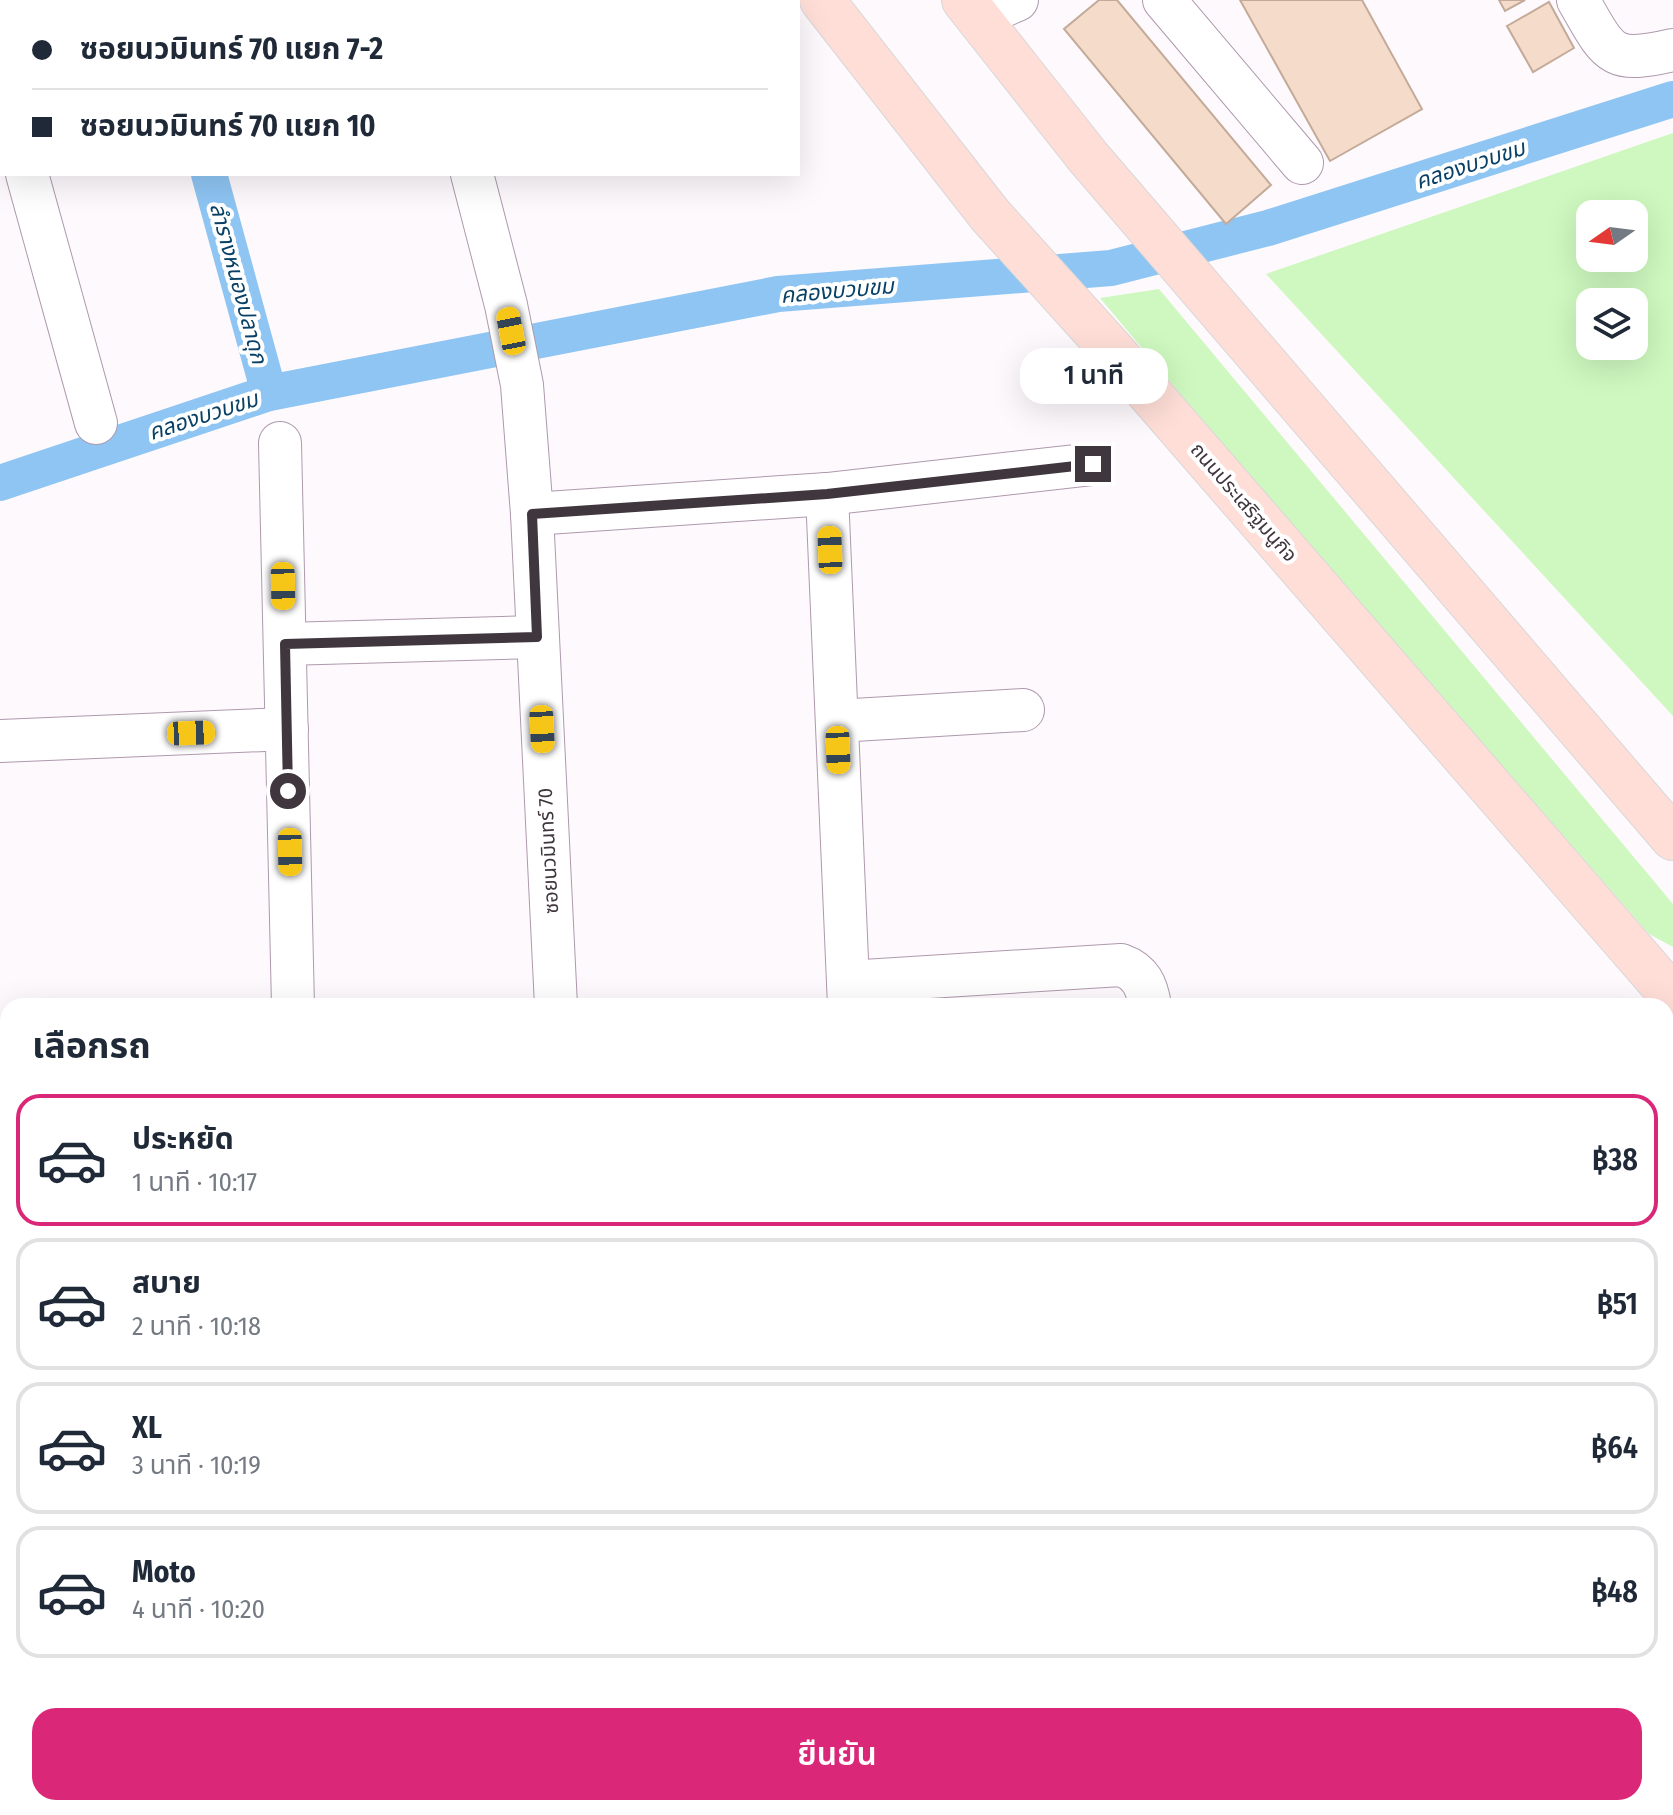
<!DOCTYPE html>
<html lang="th">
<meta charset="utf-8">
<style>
body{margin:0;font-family:"Fira Sans Condensed","Noto Sans Thai",sans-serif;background:#f2f2f3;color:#1f2937;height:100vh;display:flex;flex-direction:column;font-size:30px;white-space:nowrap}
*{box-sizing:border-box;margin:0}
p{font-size:26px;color:#747a83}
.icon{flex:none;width:44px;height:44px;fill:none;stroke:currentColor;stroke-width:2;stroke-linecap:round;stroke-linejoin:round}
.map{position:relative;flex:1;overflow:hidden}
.panel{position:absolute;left:0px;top:998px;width:1674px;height:818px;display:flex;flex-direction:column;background:#fff;border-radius:24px 24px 0 0;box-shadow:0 8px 32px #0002}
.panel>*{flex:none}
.hud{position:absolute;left:0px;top:0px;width:800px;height:176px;box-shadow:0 8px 32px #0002;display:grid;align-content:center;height:176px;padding:0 32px;background:#fff}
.needle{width:52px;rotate:256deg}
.fabs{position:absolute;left:1576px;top:200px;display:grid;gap:16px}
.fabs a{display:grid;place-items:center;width:72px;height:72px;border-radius:16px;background:#fff;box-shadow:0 8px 32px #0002;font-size:40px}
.end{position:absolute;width:36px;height:36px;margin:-18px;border:10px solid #3f363e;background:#fff;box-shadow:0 0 0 4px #fff}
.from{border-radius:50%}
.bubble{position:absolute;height:56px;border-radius:24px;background:#fff;box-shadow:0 8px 32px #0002;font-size:26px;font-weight:600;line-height:56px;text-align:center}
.car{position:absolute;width:24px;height:48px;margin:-24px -12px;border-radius:10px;box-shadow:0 0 6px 2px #0007;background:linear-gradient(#f5c518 24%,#345 0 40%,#f5c518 0 76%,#345 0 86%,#f5c518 0)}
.hud b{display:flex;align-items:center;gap:28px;height:76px;font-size:30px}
.hud b+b{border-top:2px solid #e0e1e3}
.hud i{width:20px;height:20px;background:#1f2937}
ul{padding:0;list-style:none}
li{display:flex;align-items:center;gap:24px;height:132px;margin:0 16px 12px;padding:0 16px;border:4px solid #e0e1e3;border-radius:24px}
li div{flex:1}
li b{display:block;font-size:30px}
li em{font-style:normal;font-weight:600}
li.on{border-color:#db2777}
li>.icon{width:72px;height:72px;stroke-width:1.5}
h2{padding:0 32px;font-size:36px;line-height:96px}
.action{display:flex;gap:16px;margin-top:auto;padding:16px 32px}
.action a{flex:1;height:92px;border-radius:24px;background:#db2777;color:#fff;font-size:32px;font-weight:600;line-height:92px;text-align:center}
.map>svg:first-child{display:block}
</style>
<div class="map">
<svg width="1673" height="1815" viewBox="0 0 1673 1815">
<rect width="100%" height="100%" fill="#fef9fd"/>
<g fill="#cef8bf" fill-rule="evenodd">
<path d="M1673,133V716L1266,274ZM1590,214H1634V258H1590ZM1590,302H1634V346H1590Z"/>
<polygon points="1159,289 1673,904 1673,947 1649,934 1235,459 1100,298"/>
</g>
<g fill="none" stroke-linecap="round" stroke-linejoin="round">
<g stroke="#8ec5f3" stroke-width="36">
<polyline points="161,0 162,2"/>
<polyline points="209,174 269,393"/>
<polyline points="0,483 269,393 778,294 1111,268 1268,228 1673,99"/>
</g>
</g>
<g fill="#f5dcca" stroke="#c3aa99" stroke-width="2">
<polygon points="1099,0 1117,0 1271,185 1226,224 1064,29"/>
<polygon points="1240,0 1362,0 1422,109 1330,161"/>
<polygon points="1499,0 1525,0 1505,11"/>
<polygon points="1549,2 1574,48 1533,72 1507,26"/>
</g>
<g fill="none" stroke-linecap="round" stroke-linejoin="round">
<defs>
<g id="minor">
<polyline points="427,0 428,2"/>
<polyline points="1164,0 1302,163"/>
<path d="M1578,0C1609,54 1610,65 1673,50"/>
<polyline points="326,2 334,0"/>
<polyline points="977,17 1017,0"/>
<polyline points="1,82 2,86"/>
<polyline points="27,174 96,423"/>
<polyline points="472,174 506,305 522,385 532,514 556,1006"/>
<polyline points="280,443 293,1006"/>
<polyline points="827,494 849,1006"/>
<polyline points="532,514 827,494 1093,464"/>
<polyline points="285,644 537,637"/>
<polyline points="837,721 1023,710"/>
<polyline points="0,741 287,729"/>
<path d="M848,982L1121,965C1141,972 1147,986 1150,1006"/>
<polyline points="0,1304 8,1304"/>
<polyline points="0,1695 8,1695"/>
<polyline points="286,1808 287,1815"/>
<polyline points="592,1808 592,1815"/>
<polyline points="883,1808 883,1815"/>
<polyline points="1177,1808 1177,1815"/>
</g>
<g id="major">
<polyline points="822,0 990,215 1111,349 1673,997"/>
<polyline points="964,0 1088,157 1673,838"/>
</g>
</defs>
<use href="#minor" stroke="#ae99ad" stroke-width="44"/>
<use href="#major" stroke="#d9d7d8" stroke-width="46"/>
<use href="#minor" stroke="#fff" stroke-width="42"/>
<use href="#major" stroke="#feded7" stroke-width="44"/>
</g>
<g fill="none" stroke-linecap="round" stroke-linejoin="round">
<polyline stroke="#3f363e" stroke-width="10" points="288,791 285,644 537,637 532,514 827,494 1093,464"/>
</g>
<g text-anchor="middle" stroke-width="8" stroke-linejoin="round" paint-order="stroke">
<g font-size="20" fill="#3f363e" stroke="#fff">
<text transform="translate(1244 502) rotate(49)" y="7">ถนนประเสริฐมนูกิจ</text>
<text transform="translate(548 851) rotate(-93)" y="7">ซอยนวมินทร์ 70</text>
</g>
<g font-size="22" font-style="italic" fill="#094166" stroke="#fff">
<text transform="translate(1470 164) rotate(-18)" y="8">คลองบวบขม</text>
<text transform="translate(239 283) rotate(75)" y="8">ลำรางหนองปลาดุก</text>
<text transform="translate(837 290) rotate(-5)" y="8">คลองบวบขม</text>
<text transform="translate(203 415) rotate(-18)" y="8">คลองบวบขม</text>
</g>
</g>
</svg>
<div class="fabs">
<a><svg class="needle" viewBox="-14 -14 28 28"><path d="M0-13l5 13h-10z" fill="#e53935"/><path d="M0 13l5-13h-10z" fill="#747a83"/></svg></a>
<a><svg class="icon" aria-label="layers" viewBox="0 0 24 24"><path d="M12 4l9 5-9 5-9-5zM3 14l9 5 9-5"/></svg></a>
</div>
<i class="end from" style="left:288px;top:791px"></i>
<i class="end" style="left:1093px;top:464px"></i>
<div class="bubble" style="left:1020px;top:348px;width:148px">1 นาที</div>
<i class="car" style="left:511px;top:331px;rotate:349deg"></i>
<i class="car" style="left:830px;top:550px;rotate:358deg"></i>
<i class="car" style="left:283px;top:586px;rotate:179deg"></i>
<i class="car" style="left:542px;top:729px;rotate:177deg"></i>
<i class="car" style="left:191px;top:733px;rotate:88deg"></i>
<i class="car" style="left:838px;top:750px;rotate:178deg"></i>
<i class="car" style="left:290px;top:852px;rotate:179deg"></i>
<div class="hud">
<b><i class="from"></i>ซอยนวมินทร์ 70 แยก 7-2</b>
<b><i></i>ซอยนวมินทร์ 70 แยก 10</b>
</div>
<section class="panel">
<h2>เลือกรถ</h2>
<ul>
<li class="on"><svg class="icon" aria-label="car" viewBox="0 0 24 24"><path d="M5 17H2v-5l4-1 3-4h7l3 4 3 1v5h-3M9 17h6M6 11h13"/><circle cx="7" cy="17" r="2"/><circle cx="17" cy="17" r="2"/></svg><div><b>ประหยัด</b><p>1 นาที · 10:17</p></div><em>฿38</em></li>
<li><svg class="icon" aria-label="car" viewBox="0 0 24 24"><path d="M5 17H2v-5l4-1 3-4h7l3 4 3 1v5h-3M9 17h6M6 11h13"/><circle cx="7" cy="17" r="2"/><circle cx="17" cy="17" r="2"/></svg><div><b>สบาย</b><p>2 นาที · 10:18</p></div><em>฿51</em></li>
<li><svg class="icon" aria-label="car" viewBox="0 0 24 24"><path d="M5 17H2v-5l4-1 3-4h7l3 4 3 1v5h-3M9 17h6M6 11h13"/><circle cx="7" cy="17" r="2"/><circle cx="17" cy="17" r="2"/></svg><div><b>XL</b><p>3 นาที · 10:19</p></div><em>฿64</em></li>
<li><svg class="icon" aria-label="car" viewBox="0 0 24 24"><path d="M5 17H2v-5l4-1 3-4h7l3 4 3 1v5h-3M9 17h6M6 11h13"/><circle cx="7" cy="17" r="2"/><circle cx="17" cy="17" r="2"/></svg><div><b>Moto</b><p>4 นาที · 10:20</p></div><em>฿48</em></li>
</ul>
<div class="action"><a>ยืนยัน</a></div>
</section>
</div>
